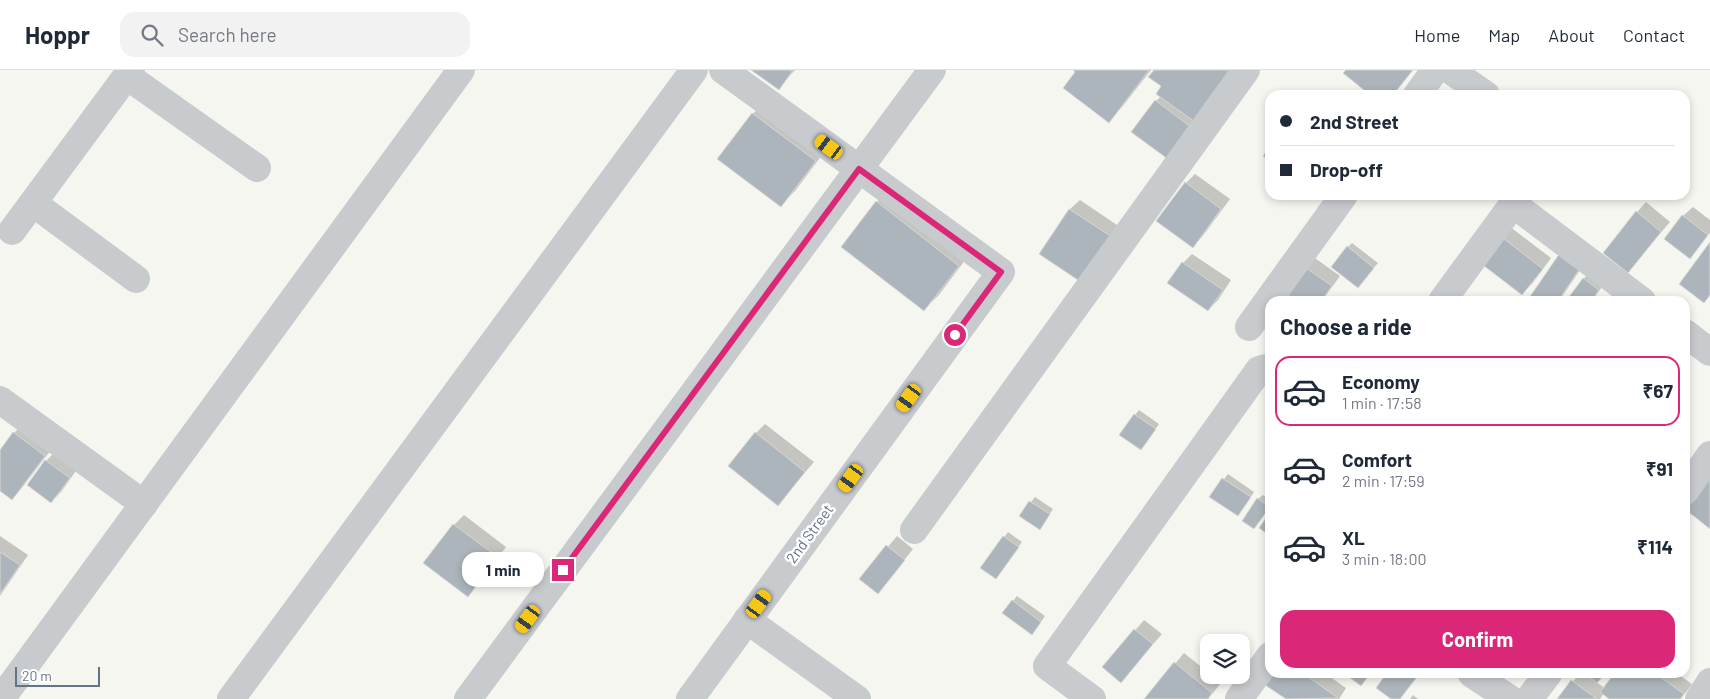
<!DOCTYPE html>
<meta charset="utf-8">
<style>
body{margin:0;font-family:Barlow,sans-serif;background:#f2f2f3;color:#1f2937;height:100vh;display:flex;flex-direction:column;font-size:19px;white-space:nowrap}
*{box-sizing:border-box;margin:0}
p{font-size:16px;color:#747a83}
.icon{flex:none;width:28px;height:28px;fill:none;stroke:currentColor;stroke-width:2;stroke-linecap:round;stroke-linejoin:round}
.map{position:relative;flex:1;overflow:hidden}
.drawer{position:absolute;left:1265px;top:226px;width:425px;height:382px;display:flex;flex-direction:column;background:#fff;border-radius:15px;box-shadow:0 2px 8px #0003}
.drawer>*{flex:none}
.guide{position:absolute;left:1265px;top:20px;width:425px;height:110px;border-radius:15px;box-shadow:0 2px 8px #0003;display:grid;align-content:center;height:110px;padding:0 15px;background:#fff}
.fabs{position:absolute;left:1200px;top:564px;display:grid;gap:10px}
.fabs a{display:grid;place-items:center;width:50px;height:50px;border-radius:10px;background:#fff;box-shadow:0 2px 8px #0003;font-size:25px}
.scale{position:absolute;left:15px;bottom:12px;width:85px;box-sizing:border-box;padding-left:5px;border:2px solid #617586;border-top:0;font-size:14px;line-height:18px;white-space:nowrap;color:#617586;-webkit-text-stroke:4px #fff;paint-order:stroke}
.end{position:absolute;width:22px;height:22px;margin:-11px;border:6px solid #db2777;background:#fff;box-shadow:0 0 0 2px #fff}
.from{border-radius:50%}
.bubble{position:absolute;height:35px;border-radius:15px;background:#fff;box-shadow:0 2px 8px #0003;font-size:16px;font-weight:700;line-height:35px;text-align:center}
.car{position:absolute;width:15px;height:30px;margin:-15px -8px;border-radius:6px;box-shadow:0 0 4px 1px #0007;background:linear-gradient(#f5c518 24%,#345 0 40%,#f5c518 0 76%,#345 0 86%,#f5c518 0)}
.guide b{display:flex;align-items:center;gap:18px;height:48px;font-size:19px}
.guide b+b{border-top:1px solid #e0e1e3}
.guide i{width:12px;height:12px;background:#1f2937}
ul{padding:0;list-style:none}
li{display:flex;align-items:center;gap:15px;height:70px;margin:0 10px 8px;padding:0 5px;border:2px solid transparent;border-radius:15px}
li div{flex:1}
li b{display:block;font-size:19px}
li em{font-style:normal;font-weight:700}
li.selected{border-color:#db2777}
li>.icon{width:45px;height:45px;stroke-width:1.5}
h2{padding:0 15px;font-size:22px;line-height:60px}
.action{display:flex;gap:10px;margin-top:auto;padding:10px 15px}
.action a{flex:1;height:58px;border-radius:15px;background:#db2777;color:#fff;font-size:20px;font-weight:700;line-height:58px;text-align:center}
header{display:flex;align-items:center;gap:30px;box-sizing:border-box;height:70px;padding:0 25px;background:#fff;border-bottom:1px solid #e0e1e3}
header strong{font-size:24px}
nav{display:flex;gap:28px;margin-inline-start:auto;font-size:18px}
.search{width:350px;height:45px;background:#f2f2f3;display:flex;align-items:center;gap:12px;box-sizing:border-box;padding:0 18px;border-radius:15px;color:#747a83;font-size:19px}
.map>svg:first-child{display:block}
</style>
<header>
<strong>Hoppr</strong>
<div class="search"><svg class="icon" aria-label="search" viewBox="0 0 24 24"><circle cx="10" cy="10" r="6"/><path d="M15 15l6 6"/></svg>Search here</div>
<nav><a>Home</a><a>Map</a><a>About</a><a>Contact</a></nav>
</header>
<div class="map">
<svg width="1710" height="629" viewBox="0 0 1710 629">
<rect width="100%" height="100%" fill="#f6f6f1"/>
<g fill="#0003">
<polygon points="754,0 795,0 779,18"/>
<polygon points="1075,0 1151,0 1122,37 1109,51"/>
<polygon points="1155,0 1235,0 1182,81 1156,31 1161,26 1163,16"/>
<polygon points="766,30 828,77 795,121 781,135 753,44"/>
<polygon points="1195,104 1230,129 1202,167 1193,176 1186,113"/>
<polygon points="890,118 972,181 938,226 924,239 877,132"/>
<polygon points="1080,130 1120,157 1090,201 1041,184 1070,139"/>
<polygon points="1646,132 1670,152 1628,201 1637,142"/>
<polygon points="1693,137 1710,150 1710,163 1690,187 1683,146"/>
<polygon points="1509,156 1551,188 1532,214 1522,223 1480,191"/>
<polygon points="1352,173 1378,193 1362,211 1348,177"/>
<polygon points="1192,184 1231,210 1218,230 1208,240 1183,193"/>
<polygon points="1591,184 1559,231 1536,231 1531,228"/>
<polygon points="1312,186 1340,206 1322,231 1299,231 1284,221"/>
<polygon points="1593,200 1607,210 1592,231 1568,231 1583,209"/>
<polygon points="1139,340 1159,354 1145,374 1135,345"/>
<polygon points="23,354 54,376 21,419 12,429 0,420 0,382 14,363"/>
<polygon points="765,354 814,392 778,434 756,363"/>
<polygon points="55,382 78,398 61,422 51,432 46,391"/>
<polygon points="1228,404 1254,422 1242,440 1211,426"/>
<polygon points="1263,425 1270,430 1270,437 1254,458 1258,429"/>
<polygon points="1035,427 1053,439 1044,453 1021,445"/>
<polygon points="464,445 506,477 477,515 468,525 425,493 454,455"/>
<polygon points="1008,462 1022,472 996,507 982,498"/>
<polygon points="0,466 28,485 0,526"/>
<polygon points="897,466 913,479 887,512 861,509"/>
<polygon points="1017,526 1045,546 1036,559 1013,531"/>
<polygon points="1144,550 1162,564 1121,611 1104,597"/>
<polygon points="1184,583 1209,603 1209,605 1211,605 1221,613 1208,629 1146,629"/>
<polygon points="1274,604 1326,604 1346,618 1339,629 1288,629 1267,614"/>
<polygon points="1388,604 1420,604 1399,629 1393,629 1377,617"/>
<polygon points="1579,604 1604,604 1596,612 1605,618 1616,604 1678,604 1692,614 1681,629 1611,629 1604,623 1600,629 1559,629"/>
<polygon points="1413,625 1418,629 1410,629"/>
</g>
<g fill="#acb5bb" stroke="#d7d7d4">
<polygon points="751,0 793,0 779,20"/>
<polygon points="1073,0 1149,0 1109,53 1063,18 1075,2"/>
<polygon points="1154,0 1233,0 1195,52 1156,24 1161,16 1148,7"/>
<polygon points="1346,0 1413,0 1393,25 1370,25 1343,3"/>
<polygon points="1155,30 1196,61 1172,92 1131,62"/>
<polygon points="752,43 816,91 781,137 717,89"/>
<polygon points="1270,76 1270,91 1263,86"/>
<polygon points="1185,112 1221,139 1193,178 1156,151"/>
<polygon points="876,131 959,196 924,241 841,177"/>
<polygon points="1069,139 1112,167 1081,212 1039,184"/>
<polygon points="1636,141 1661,162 1628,203 1603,183"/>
<polygon points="1682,145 1708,165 1690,189 1664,169"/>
<polygon points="1499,165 1543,199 1522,225 1479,192"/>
<polygon points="1710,172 1710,225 1704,233 1679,214"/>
<polygon points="1347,176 1374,198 1358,218 1331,197"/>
<polygon points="1562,180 1583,194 1558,231 1534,231 1529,228"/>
<polygon points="1182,192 1223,220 1208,241 1167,213"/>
<polygon points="1302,195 1332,216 1321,231 1296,231 1283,221"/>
<polygon points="1583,208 1599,220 1591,231 1566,231"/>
<polygon points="1134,344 1156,359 1141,380 1119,365"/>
<polygon points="13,362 45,386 12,430 0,421 0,380"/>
<polygon points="755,362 805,402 778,436 728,396"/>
<polygon points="45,390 70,408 51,433 27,415"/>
<polygon points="1710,407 1710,459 1686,440"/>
<polygon points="1222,408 1251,427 1238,446 1209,427"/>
<polygon points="1257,428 1270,437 1254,459 1242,451"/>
<polygon points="1029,431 1050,444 1040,460 1019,446"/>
<polygon points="1270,442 1270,466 1259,458"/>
<polygon points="453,454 498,487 468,527 423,493"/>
<polygon points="1003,466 1019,477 996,509 980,498"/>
<polygon points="886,475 905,490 878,524 859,509"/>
<polygon points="0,482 20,495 0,524"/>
<polygon points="1012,530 1041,552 1032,565 1002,543"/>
<polygon points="1134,559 1153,574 1121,613 1102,597"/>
<polygon points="1174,592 1212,623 1208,629 1144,629"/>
<polygon points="1273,604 1304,604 1338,628 1286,629 1265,615"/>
<polygon points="1345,604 1370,604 1361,616"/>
<polygon points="1386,604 1419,604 1400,629 1391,629 1376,618"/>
<polygon points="1586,604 1605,604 1597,613"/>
<polygon points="1614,604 1656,604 1684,624 1680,629 1609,629 1600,622"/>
<polygon points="1571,610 1597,629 1557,629"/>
</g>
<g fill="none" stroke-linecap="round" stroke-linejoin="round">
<g stroke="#c8cbce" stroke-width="28">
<polyline points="1450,0 1486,25"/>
<polyline points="127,6 257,98"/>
<polyline points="1417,25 1435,0"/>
<polyline points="1519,125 1513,134 1642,231"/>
<polyline points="33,133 136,209"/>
<polyline points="12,161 131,0"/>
<polyline points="1442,231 1513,134"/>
<polyline points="1249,257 1344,125"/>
<polyline points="1685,263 1710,282"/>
<polyline points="0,330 144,434"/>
<polyline points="1685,421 1710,385"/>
<polyline points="914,460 1246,0"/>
<polyline points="747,550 857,629"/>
<polyline points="1472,604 1510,629"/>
<polyline points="1,629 461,0"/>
<polyline points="231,629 694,0"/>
<polyline points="468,629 932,0"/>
<polyline points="690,629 1001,202 723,0"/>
<polyline points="1092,629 1047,596 1259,300 1266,298 1270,300"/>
<polyline points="1239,629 1270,586"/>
<polyline points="1529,629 1548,604"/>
<polyline points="1699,629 1710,612"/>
</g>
</g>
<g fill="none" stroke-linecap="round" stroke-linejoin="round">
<polyline stroke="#db2777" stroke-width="6" points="563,500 859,99 1001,202 955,265"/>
</g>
<g text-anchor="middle" stroke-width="5" stroke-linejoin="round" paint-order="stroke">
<g font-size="15" fill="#617586" stroke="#fff">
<text transform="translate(810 464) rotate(-54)" y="5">2nd Street</text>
</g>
</g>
</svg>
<div class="fabs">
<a><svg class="icon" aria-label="layers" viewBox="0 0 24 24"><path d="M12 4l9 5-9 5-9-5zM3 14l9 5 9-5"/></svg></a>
</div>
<div class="scale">20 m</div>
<i class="end from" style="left:955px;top:265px"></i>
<i class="end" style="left:563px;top:500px"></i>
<div class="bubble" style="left:462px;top:482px;width:82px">1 min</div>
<i class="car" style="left:829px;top:77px;rotate:306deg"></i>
<i class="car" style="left:909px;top:328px;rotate:216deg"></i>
<i class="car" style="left:851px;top:408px;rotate:216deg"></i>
<i class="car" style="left:759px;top:534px;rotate:36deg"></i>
<i class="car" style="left:528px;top:549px;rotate:216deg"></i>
<div class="guide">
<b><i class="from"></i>2nd Street</b>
<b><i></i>Drop-off</b>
</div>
<section class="drawer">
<h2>Choose a ride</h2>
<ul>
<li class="selected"><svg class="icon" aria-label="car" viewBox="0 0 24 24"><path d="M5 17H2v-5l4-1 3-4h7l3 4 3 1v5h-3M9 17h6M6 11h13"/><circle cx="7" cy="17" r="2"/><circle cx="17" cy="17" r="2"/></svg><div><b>Economy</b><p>1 min · 17:58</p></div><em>₹67</em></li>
<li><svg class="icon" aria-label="car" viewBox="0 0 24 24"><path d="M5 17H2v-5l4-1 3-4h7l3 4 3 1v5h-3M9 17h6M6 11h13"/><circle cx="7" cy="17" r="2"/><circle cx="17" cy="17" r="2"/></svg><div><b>Comfort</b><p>2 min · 17:59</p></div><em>₹91</em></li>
<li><svg class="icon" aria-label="car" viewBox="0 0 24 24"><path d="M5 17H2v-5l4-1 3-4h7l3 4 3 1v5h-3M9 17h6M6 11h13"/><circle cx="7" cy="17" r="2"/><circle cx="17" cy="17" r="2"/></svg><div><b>XL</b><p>3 min · 18:00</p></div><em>₹114</em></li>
</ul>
<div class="action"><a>Confirm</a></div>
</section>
</div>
